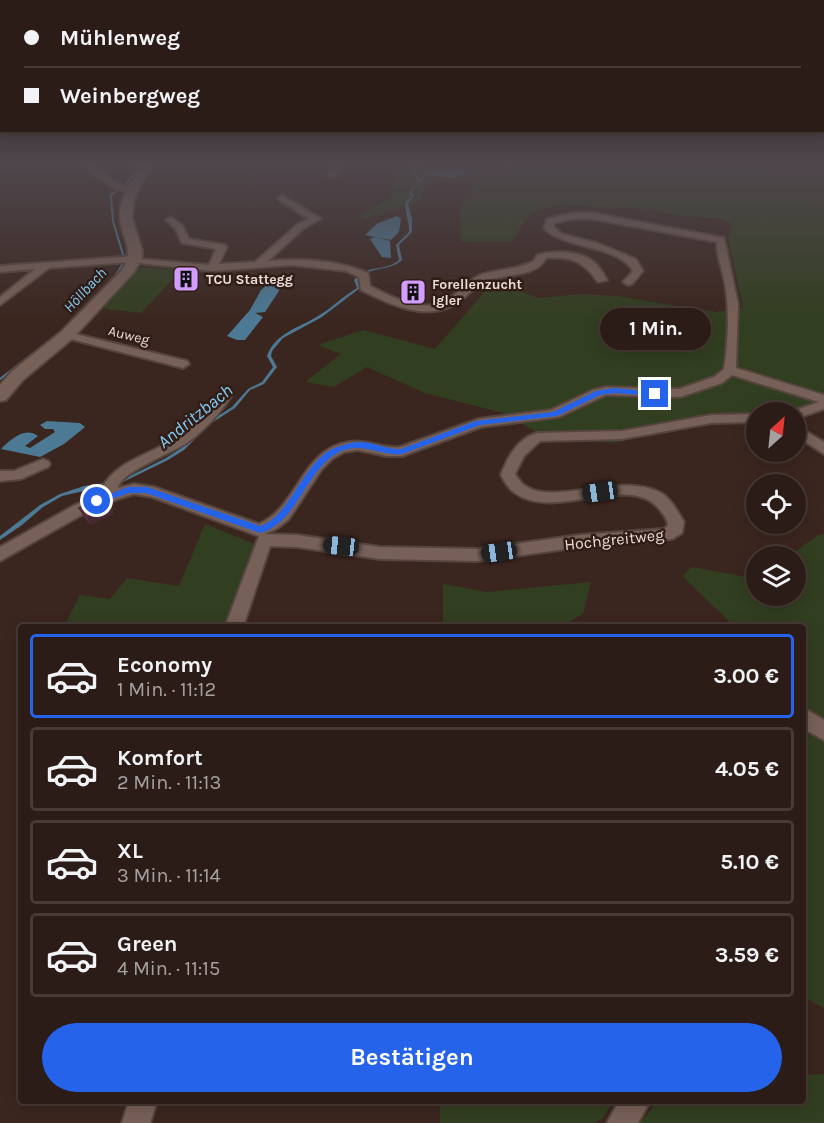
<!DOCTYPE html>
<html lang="de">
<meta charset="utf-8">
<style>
body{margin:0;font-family:Karla,sans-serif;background:#342520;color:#f1f3f6;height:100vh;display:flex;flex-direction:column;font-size:22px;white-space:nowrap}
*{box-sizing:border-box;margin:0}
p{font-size:20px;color:#a6a1a1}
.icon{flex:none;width:33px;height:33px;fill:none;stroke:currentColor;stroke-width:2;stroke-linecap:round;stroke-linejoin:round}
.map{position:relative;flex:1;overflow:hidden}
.side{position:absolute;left:18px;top:624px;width:788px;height:480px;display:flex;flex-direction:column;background:#2c1c17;border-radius:6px;box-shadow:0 3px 15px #0003,0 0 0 2px #483a36}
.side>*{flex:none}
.top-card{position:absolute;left:0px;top:0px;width:825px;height:132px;box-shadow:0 3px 15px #0003,0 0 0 2px #483a36;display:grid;align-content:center;height:132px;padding:0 24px;background:#2c1c17}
.needle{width:39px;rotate:27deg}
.tools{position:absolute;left:746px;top:402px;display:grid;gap:12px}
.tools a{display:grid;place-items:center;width:60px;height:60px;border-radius:50%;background:#2c1c17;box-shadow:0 3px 15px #0003,0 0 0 2px #483a36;font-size:30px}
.end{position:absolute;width:27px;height:27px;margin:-14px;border:8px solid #2563eb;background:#fff;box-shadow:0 0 0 3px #fff}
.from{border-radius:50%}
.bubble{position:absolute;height:42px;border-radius:21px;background:#2c1c17;box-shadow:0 3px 15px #0003,0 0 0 2px #483a36;font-size:20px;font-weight:700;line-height:42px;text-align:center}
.car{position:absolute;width:18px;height:36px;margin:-18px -9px;border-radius:8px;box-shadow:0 0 4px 2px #0007;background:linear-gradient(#222 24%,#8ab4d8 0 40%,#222 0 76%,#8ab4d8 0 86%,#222 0)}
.top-card b{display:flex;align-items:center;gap:21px;height:57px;font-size:22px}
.top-card b+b{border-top:2px solid #483a36}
.top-card i{width:15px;height:15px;background:#f1f3f6}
ul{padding:10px 0 0;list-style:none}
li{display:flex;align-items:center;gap:18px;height:84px;margin:0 12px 9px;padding:0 12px;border:3px solid #483a36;border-radius:6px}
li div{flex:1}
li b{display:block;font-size:22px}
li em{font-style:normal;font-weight:700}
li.current{border-color:#2563eb}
li>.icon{width:54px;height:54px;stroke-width:1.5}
.primary-button{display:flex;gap:12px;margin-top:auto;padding:12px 24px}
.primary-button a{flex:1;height:69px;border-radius:36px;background:#2563eb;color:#fff;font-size:24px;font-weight:700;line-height:69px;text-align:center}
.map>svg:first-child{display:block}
</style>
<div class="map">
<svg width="824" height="1123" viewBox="0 0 824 1123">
<rect width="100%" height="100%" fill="#3b261f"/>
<g fill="#323e20">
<path d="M444,163H824V407L696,419L615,443L547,438L503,413L425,393L367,367L334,387L305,382L341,354L318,345L363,330L435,349L495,280L538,298L581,294L617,296L716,312L743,307L728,238L732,224L720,218L680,216L649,209L562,205C551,206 537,209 529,216C525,219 518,234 512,241L461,242L460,208L463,197L477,182L461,180L426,184L422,200L366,219L359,216L388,199L400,165Z"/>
<polygon points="141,267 181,270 141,313 99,308"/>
<polygon points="205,524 255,544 229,627 64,627 80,595 110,599 127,578 179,586"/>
<polygon points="824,534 824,1008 803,997 802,627 735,627 682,576 692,567 752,578 756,575 756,596 795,596 795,556 789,556 818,535"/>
<polygon points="591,582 583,614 560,627 443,627 443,584 487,592"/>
<polygon points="824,1074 824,1123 640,1123 658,1101 802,1101 803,1075"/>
<polygon points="440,1101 613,1101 602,1119 594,1123 440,1123"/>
</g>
<g fill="#4c7994">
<path d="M449,169L463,170L467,173L453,178L426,175L411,192L414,195L408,203L412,219V232L399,245L402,260C389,272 370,265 358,280L360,288L322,317L283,338L272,351L271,356L277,367L264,384L250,390L235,408L210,424L184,450L168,460L123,482L62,496L43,507L22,525L0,540V536L40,505L60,494L84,486L120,481L166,458L180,449L207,423L232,407L248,389L262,382L273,367L267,356C275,333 299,328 318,316C332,308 343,296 357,288L354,280C366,264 385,272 399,260L396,245L409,232C409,221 405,213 405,202L412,196L409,193L425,174Z"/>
<polygon points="397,216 401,218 399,232 391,240 375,237 390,241 391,258 382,257 370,239 375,237 365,235 378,223"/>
<polygon points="273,280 280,281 279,291 265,312 255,313 263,317 245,340 237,340 227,336 250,310 261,290"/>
<path d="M47,421L80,423L85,427L64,444L40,457L1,449C10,440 25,426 38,436L25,446L30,448L55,432L53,429H45L40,425Z"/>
</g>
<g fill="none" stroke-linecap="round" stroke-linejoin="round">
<g stroke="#4c7994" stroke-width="2">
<polyline points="418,163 413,171 419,181"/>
<polyline points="124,187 139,167 125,163"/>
<polyline points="111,282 123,264 124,258 113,221 111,195 118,190"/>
<polyline points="0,379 68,326"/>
</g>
<defs>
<g id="minor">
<polygon points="79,163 88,163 120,185 136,189 132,192 115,189"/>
<polygon points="334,163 342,163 336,176 332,178 328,176"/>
<path d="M282,195L321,219L304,228L268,261C301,258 337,260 368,273L370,286C392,297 426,316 450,298C459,292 469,280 480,275C497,269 517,270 534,261L537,255C554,250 582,250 596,264C601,269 604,275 607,280L598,282C584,262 572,256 546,258C537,277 506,274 488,280C475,284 466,299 454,305C424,321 389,304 361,290L359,277L346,271L292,265L212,271L130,262L49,268L0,305V297L35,269L0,272V266L135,256L140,259L209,265L216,249L182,243L175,228L166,220L171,217L182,225L189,239L225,245L227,247L219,264L255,262L298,224L309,219L279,200L278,198Z"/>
<path d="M572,213H593L724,238L738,304L736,368L824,395V409L795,419V412H790L819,402L732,375L722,383L680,397L606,395L559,417L481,427L402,456H387L358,450L344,452L332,459L322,469L289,519L278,528L265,534L297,535L380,547L478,549L580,535L663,529L668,526C668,520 664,515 660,510C630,471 555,522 515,493C509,489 504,481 501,475C507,458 518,438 537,433L622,431L711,415L756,414V422L711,423L622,439L540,441L524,456L515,474C518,478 521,483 524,485C552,507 621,471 661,493C671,499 678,512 684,522L682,533L672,539L580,547L478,561L380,559L297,547L270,546L243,627H225L259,536L152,497L134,494L118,499L85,513L0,561V547L75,505L105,493L103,486C120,458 155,454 180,435C190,427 221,392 227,390L233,394C221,412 206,429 188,442C173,453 120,472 118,488L134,484L154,487L259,524C299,506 301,449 349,442C367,439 383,449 400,447L479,419L551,410L593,390L606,387L679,389L714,377L724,369C728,341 730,312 725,284C723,269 716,257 717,242L593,219H572L554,223V227L562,234L597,243L636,259L643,271L632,284L628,285L623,282L633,271C617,244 565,250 544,228L547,219Z"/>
<polygon points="67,332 187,361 189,364 183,368 63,337 63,333"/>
<polygon points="795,425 824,442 824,454 795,435"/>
<polygon points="43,459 48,461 50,464 48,467 21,479 0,481 0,471 14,471"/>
<polygon points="802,707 824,720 824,740 802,728"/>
<polygon points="129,1101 157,1101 150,1123 122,1123"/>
<polygon points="619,1101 650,1101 638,1123 607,1123"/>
</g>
<path id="secondary" d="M144,163H154L141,184L134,200L132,218L142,250V259L134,272L73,338L23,380L6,400L0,401V385L11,372L61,332L122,270C135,249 123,241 120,219C118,198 133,179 144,163Z"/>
</defs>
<use href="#minor" stroke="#56453e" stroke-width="4"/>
<use href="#secondary" stroke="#56453e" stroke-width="4"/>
<use href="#minor" fill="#776057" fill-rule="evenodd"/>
<use href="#secondary" fill="#776057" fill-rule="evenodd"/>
</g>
<polygon fill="#56313e" points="111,505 114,513 91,525 83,516 79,508"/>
<polygon fill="#462832" points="111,505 114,513 91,525 87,517"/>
<polygon fill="#643948" stroke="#462832" stroke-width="1.5" points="106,497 111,505 87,517 79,508"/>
<linearGradient id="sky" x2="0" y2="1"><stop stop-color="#201511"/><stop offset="0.51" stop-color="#4f474d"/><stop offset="1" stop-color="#4f474d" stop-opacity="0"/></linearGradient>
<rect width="824" height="320" fill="url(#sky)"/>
<path fill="#2563eb" d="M614,388L655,392L659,394L655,396L614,393L600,395L557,416L480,425L402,454C381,456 360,441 339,452C305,470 298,523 260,533L146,493H129L97,504L92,501L128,487H147L260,526C289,519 305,457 337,447C344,445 353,442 360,442C374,442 387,450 401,449L476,421L553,412L596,391Z"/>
<defs>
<symbol id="building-square" viewBox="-11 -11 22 22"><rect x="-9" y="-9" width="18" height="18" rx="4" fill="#d29dfd" stroke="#301d16"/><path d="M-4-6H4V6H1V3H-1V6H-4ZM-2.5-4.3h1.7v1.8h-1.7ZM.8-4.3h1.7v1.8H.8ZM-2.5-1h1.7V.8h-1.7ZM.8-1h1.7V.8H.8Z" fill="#111"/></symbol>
</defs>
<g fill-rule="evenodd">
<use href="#building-square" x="171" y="264" width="30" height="30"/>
<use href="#building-square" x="398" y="277" width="30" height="30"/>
</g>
<g text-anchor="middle" stroke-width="5" stroke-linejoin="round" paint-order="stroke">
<g font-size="14" font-weight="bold" fill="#ecddd9" stroke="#301d16" text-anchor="start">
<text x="206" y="284">TCU Stattegg</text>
<text x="432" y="289">Forellenzucht<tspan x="432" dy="16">Igler</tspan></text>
</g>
<g font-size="14" fill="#ecddd9" stroke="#301d16">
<text transform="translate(129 335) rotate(14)" y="5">Auweg</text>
</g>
<g font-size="15" font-style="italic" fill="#84cdf8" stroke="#301d16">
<text transform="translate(85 290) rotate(-47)" y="5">Höllbach</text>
</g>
<g font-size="16" fill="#ecddd9" stroke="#301d16">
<text transform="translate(614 539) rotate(-6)" y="6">Hochgreitweg</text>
</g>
<g font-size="18" font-style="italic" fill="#84cdf8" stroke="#301d16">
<text transform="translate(195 416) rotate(-39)" y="6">Andritzbach</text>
</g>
</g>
</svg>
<div class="tools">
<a><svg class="needle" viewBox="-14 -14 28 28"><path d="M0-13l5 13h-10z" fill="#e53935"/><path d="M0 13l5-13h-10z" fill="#a6a1a1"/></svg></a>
<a><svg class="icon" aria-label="locate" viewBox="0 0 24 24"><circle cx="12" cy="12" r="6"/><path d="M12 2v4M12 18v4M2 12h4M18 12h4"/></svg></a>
<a><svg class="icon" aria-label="layers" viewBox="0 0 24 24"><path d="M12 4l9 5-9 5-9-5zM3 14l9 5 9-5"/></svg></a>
</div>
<i class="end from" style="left:97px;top:501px"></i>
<i class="end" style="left:655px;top:394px"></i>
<div class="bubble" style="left:600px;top:308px;width:111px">1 Min.</div>
<i class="car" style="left:600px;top:492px;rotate:262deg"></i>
<i class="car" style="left:341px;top:546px;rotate:276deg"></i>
<i class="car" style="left:499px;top:552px;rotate:262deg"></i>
<div class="top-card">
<b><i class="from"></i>Mühlenweg</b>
<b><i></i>Weinbergweg</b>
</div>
<section class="side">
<ul>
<li class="current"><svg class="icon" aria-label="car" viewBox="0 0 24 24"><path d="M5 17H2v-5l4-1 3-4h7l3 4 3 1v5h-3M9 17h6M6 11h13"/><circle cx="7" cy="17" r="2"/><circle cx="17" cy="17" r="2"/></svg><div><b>Economy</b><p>1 Min. · 11:12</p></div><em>3.00 €</em></li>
<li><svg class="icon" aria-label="car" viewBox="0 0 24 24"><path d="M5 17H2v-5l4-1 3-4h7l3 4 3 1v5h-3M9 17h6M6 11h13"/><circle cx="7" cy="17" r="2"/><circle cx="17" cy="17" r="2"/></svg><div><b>Komfort</b><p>2 Min. · 11:13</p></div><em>4.05 €</em></li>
<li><svg class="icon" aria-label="car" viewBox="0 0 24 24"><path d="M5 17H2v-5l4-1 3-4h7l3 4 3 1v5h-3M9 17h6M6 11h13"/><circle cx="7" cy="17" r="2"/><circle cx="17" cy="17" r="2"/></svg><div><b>XL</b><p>3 Min. · 11:14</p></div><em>5.10 €</em></li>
<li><svg class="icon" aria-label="car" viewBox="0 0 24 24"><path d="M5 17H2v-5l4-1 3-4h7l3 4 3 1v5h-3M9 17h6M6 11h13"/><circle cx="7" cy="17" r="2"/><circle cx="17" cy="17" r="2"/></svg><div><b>Green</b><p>4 Min. · 11:15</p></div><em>3.59 €</em></li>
</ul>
<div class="primary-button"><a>Bestätigen</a></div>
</section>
</div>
